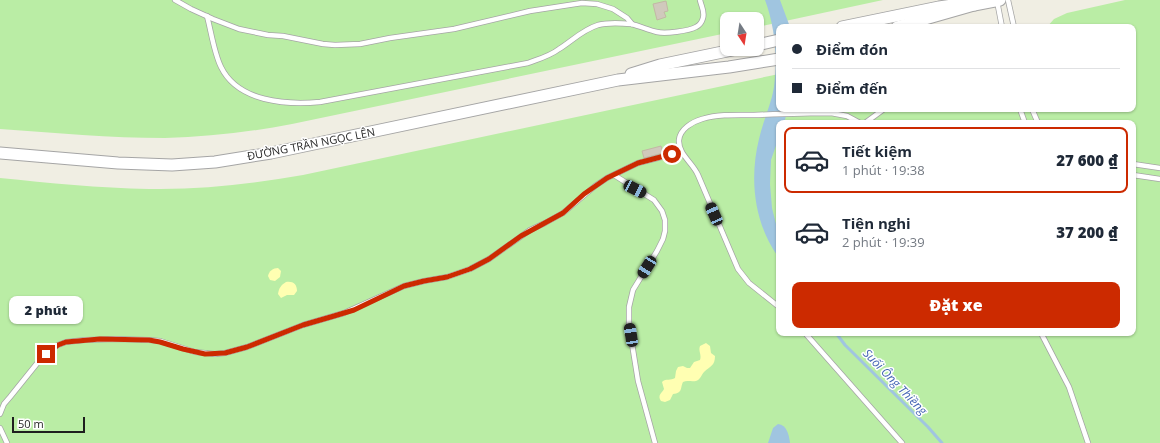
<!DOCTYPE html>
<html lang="vi">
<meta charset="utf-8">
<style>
body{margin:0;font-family:"Open Sans",sans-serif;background:#f6f6f7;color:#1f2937;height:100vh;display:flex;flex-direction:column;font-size:15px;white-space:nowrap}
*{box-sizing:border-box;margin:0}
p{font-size:13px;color:#747a83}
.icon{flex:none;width:22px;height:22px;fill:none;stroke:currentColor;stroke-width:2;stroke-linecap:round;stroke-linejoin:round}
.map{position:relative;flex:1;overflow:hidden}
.side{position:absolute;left:776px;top:120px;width:360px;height:216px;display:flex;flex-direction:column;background:#fff;border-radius:8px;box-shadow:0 1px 3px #0004}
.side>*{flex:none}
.guide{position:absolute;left:776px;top:24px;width:360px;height:88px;border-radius:8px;box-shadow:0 1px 3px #0004;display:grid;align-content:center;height:88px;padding:0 16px;background:#fff}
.needle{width:26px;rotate:168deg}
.fabs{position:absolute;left:720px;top:12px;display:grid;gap:8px}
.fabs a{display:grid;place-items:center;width:44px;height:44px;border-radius:8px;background:#fff;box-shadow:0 1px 3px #0004;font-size:20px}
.scale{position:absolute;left:12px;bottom:10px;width:73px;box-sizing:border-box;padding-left:4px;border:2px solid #1e1e1e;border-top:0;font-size:11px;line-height:14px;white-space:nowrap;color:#1e1e1e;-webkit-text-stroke:3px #fff;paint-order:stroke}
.end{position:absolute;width:18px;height:18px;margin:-9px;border:5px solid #cc2a00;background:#fff;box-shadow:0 0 0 2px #fff}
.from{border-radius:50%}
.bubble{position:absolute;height:28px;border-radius:8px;background:#fff;box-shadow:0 1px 3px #0004;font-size:13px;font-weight:800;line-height:28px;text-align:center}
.car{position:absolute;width:12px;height:24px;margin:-12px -6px;border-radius:5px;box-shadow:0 0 3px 1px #0007;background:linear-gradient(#222 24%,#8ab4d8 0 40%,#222 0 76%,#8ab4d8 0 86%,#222 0)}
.guide b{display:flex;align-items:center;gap:14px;height:38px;font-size:15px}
.guide b+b{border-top:1px solid #e0e1e3}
.guide i{width:10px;height:10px;background:#1f2937}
ul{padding:7px 0 0;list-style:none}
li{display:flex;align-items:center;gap:12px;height:66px;margin:0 8px 6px;padding:0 8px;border:2px solid transparent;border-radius:8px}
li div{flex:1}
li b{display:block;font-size:15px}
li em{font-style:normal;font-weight:800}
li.selected{border-color:#cc2a00}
li>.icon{width:36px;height:36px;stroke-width:1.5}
.button{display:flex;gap:8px;margin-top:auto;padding:8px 16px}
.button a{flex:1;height:46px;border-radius:8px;background:#cc2a00;color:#fff;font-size:16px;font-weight:800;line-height:46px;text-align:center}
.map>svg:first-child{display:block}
</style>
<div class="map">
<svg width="1160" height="443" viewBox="0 0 1160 443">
<rect width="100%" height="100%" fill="#f0eee3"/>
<g fill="#baeda5" fill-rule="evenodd">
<path d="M0,0H883L757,27V19H727V33L292,124C250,132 208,137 165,138C110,138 55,133 0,129Z"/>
<path d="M1125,0H1160V443H0V178C49,183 99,188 149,189C201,190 252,184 303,175L779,74V109H1133V27H1047L1054,19L1067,13ZM779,123H1133V333H779Z"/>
</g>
<g fill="#ffffb2">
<path d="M278,268L281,271L280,277L275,281L270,280L268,276C269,271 273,268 278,268Z"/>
<path d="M286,282C293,281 297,284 297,291L294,295H287L281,298L278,294C279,288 281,285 286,282Z"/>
<path d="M706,343L710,346L711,353L715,356C715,366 710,366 704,372C701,375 701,379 696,381C691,382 687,380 683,382C680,388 683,393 673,394L670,400L665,402L661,401C657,395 662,393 664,389L662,382C666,378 671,381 675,378L676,371L678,367L683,366L687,368H690L694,362L700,360C702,355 698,351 700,346Z"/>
</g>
<g fill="#a0c5e0">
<path d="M765,0H780L790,27H779V109H788L784,123H779V137L771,160L770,184L772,208L779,236V258C754,224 749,179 759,139C763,121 771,105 774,87C778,58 775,27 765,0Z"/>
<path d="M778,424C787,425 789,435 790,443H768L773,428Z"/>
</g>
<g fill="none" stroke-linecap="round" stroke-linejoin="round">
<polyline stroke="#a0c5e0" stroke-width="3" points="836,333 845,345 928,427 942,443"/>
</g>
<g fill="#d0c9bc" stroke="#c2b8a4">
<polygon points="666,1 668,11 664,12 666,17 657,20 653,4"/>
<polygon points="661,146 663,153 644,158 642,151"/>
</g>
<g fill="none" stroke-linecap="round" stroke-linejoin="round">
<defs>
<g id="service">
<polyline points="175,0 191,9 213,19 239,29 268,35 283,36 323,44 335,45 360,44 390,38 454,29 530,11 582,3 597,4 613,9 627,18 632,24"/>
<polyline points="1008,0 1014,27"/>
<polyline points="997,1 1002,27"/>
<path d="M207,16C211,31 214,53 221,67C238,102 286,105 320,102L528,63C539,59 550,56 559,49C572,41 582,30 598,25C609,22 620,23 631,24C640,26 648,30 657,32C665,34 689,31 696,27C700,25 702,22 703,18C705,11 701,6 700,0"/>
<polyline points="1020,109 1025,123"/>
<polyline points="1032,109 1038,123"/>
<polyline points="865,123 884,109"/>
<polyline points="1133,164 1160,168"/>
<polyline points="614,175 654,200 662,211 665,220 665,231 663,239 657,251 633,290 629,307 629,325 638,381 655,443"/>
<polyline points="1133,175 1160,179"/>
<path d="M779,307L749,283L738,269L698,175C693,163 678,154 679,140C680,129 692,122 702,119C719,114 737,115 754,115C780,114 806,113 831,113L847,116L860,123"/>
<polyline points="805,333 902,443"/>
<polyline points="1041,333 1069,387 1088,443"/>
<polyline points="0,414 4,404 10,397 39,361 52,349 58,345 66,342 85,340 116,339 149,340 160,341 195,352 215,354 225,353 247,347 303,325 344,313 404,286 424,281 447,277 470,269 489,259 530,230 545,223 563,213 595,186 607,178 638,163 681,152"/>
<polyline points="0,428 7,443"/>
</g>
<g id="tertiary">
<polyline points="842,27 939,7 959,4 974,5"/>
<polyline points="897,27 974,5 1000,0"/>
<polyline points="757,45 779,40"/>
<polyline points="631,74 660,65 737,49"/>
<polyline points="0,153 118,163 172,165 215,162 271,153 618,80 729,67 779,59"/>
</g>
</defs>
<use href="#service" stroke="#a5a5a5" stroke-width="6"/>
<use href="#tertiary" stroke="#a5a5a5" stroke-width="13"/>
<use href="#service" stroke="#fff" stroke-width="4.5"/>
<use href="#tertiary" stroke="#fff" stroke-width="11"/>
</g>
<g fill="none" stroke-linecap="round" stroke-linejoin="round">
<polyline stroke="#cc2a00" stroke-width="5" points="46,354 58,345 66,342 100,339 149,340 160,342 183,349 205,354 225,353 247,347 303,325 334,316 354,310 404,286 424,281 447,277 470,269 489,259 521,236 563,213 584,194 607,178 638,163 672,154"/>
</g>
<g text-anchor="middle" stroke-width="3" stroke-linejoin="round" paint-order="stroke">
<g font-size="11" fill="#1e1e1e" stroke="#fff">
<text transform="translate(311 144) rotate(-11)" y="4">ĐƯỜNG TRẦN NGỌC LÊN</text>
</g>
<g font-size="12" font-style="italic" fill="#4465b4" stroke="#fff">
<text transform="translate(895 382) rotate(46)" y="4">Suối Ông Thiềng</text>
</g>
</g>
</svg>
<div class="fabs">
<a><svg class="needle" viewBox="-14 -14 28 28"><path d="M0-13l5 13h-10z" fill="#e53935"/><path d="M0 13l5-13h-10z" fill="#747a83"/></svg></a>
</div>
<div class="scale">50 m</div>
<i class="end from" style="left:672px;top:154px"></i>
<i class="end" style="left:46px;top:354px"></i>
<div class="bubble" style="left:9px;top:296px;width:74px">2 phút</div>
<i class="car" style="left:635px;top:189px;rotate:117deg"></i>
<i class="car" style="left:714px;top:214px;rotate:336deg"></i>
<i class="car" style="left:647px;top:267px;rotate:212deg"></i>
<i class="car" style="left:631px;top:335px;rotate:351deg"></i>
<div class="guide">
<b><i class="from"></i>Điểm đón</b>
<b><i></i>Điểm đến</b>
</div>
<section class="side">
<ul>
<li class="selected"><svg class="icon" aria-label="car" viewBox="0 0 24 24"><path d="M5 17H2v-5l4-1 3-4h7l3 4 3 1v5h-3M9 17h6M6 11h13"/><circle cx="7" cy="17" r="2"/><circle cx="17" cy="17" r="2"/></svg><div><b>Tiết kiệm</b><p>1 phút · 19:38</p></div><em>27 600 ₫</em></li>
<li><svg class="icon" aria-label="car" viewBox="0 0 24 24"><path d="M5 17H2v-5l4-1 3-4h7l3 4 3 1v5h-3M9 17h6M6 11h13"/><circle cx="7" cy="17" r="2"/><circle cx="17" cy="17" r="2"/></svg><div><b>Tiện nghi</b><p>2 phút · 19:39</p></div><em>37 200 ₫</em></li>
</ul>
<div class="button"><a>Đặt xe</a></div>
</section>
</div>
